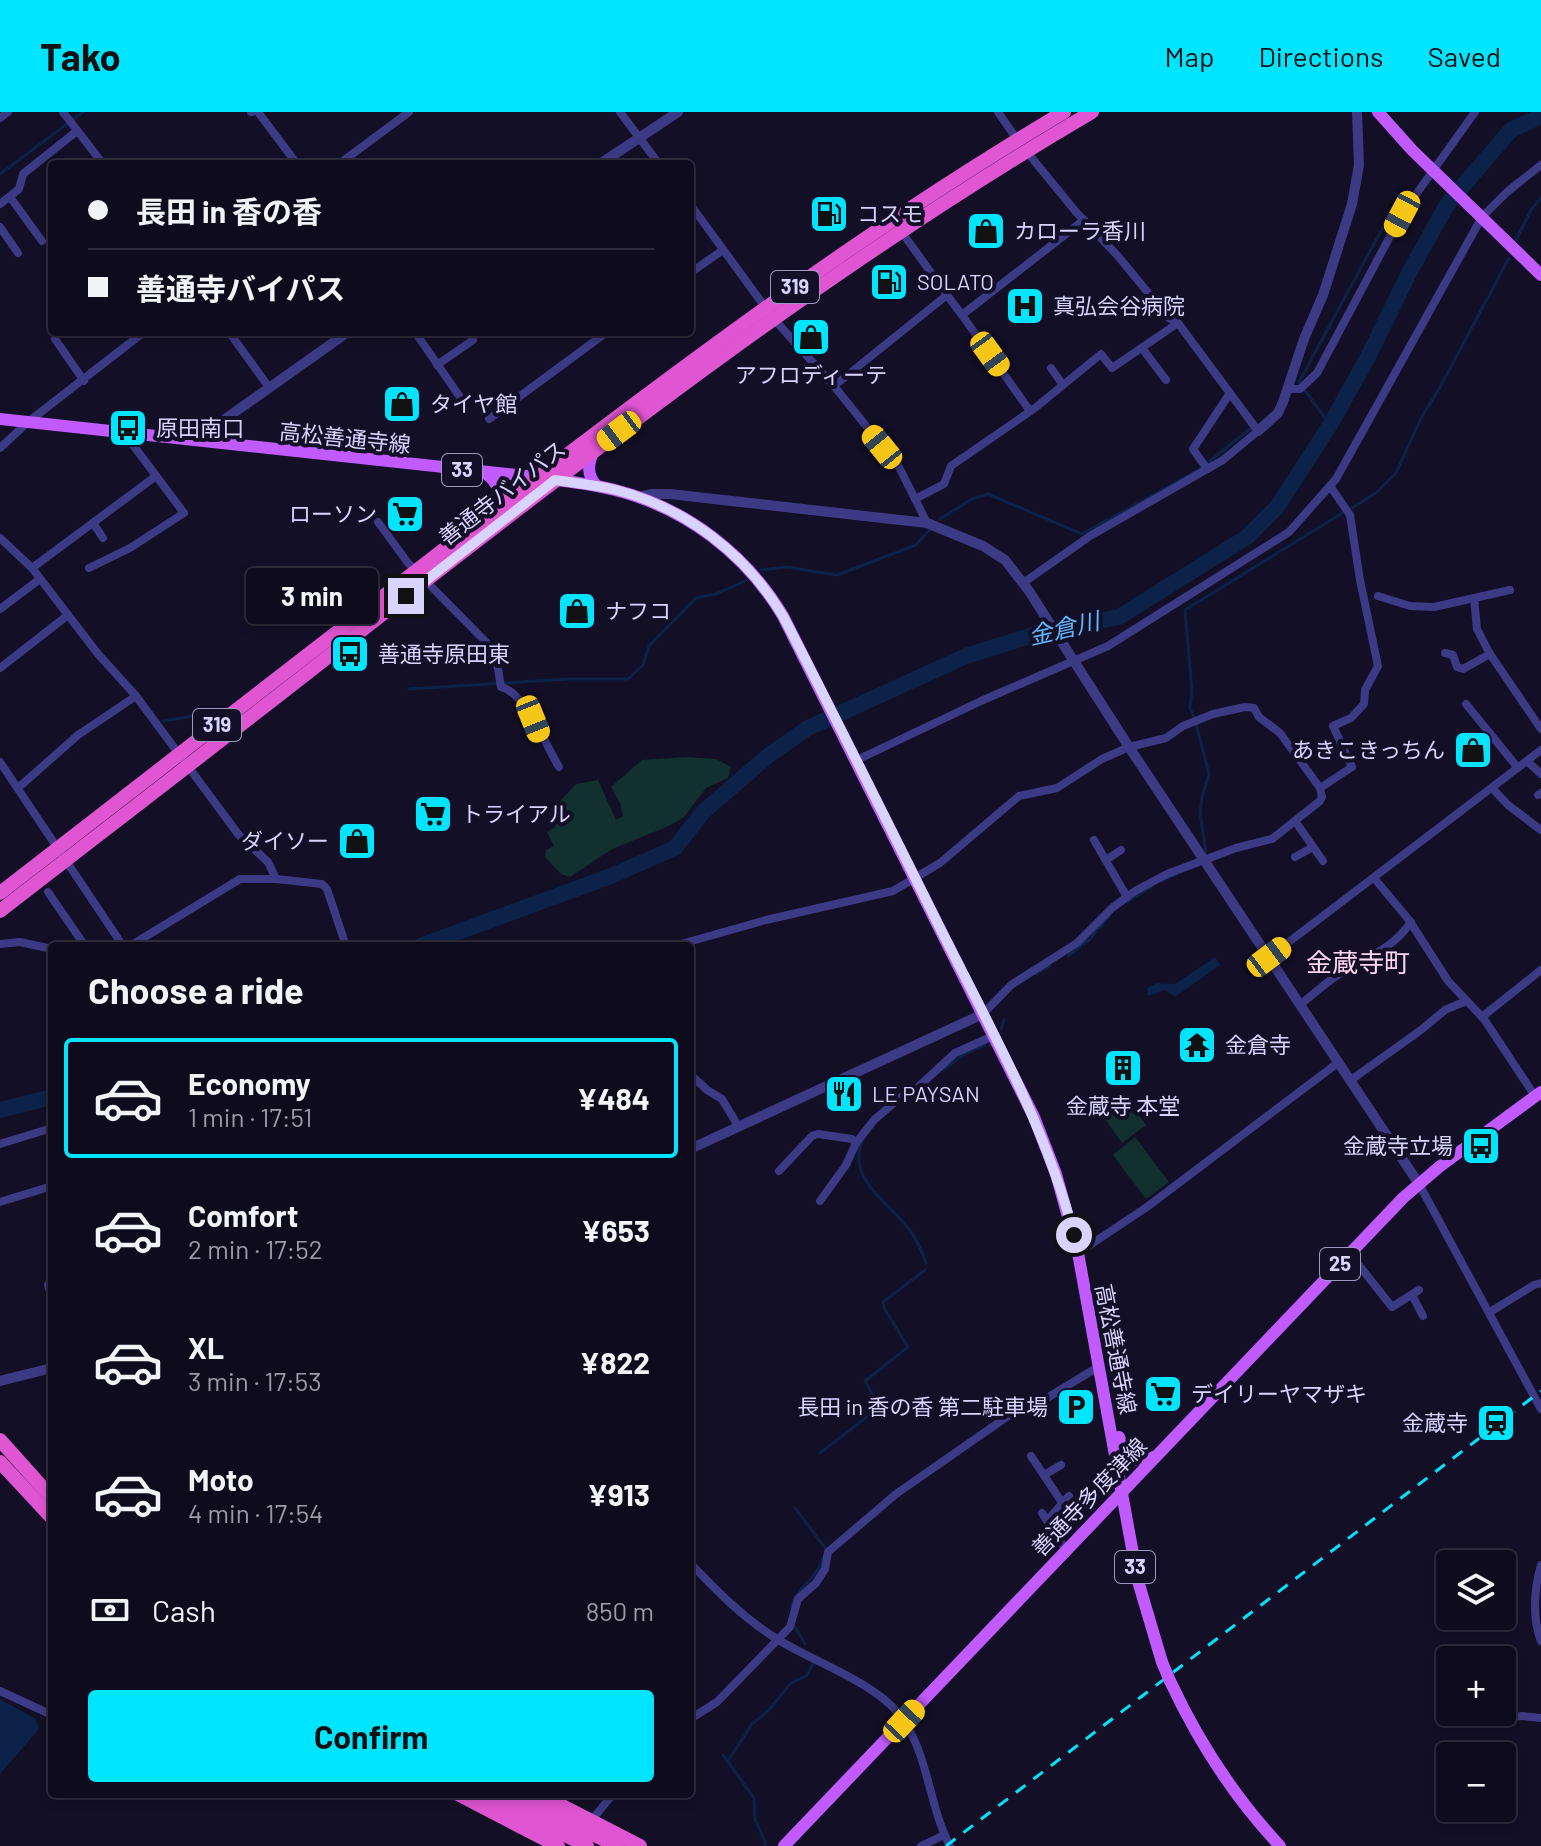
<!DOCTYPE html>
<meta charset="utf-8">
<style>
body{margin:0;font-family:Barlow,"Noto Sans JP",sans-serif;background:#171425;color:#f1f3f6;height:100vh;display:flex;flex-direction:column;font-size:30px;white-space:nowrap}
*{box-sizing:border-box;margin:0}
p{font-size:26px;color:#9b9ba3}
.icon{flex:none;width:44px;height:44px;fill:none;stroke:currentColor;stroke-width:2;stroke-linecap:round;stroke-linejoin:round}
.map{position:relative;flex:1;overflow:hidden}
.panel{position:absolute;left:48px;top:830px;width:646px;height:856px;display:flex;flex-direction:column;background:#0e0b1c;border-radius:8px;box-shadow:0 4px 12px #0003,0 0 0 2px #2e2b3b}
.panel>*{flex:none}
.top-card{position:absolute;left:48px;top:48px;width:646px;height:176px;border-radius:8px;box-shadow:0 4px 12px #0003,0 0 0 2px #2e2b3b;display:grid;align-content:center;height:176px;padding:0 40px;background:#0e0b1c}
.buttons{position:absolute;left:1436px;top:1438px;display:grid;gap:16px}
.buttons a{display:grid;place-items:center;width:80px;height:80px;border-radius:8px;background:#0e0b1c;box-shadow:0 4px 12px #0003,0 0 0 2px #2e2b3b;font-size:40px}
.end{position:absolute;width:36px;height:36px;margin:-18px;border:10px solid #d9d4ff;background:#111;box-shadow:0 0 0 4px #111}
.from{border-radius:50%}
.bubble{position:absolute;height:56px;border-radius:8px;background:#0e0b1c;box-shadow:0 4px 12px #0003,0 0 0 2px #2e2b3b;font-size:26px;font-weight:700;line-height:56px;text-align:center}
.car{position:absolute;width:24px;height:48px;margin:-24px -12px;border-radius:10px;box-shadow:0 0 6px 2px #0007;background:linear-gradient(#f5c518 24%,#345 0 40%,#f5c518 0 76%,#345 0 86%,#f5c518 0)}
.top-card b{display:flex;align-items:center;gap:28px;height:76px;font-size:30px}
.top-card b+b{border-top:2px solid #2e2b3b}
.top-card i{width:20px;height:20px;background:#f1f3f6}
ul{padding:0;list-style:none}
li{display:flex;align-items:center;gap:24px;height:120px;margin:0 16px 12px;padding:0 24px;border:4px solid transparent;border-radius:8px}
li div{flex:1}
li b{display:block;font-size:30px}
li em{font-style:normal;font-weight:700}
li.on{border-color:#00e5ff}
li>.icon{width:72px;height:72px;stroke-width:1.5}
h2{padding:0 40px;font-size:36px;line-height:96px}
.pay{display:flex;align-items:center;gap:20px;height:88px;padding:0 40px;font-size:30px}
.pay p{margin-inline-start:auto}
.cta{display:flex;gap:16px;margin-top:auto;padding:16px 40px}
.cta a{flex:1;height:92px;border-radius:8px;background:#00e5ff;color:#111;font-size:32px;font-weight:700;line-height:92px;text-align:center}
header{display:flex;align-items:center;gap:48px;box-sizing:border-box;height:112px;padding:0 40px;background:#00e5ff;color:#111}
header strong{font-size:38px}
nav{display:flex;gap:44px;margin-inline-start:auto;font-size:28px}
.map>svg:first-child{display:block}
</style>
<header>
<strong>Tako</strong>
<nav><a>Map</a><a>Directions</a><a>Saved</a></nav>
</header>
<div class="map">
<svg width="1541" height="1734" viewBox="0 0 1541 1734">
<rect width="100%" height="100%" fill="#130f26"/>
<g fill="#12302f">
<polygon points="687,645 716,647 731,655 728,666 706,676 684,705 669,714 612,737 570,765 561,762 545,745 546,738 554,734 547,720 555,715 549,701 576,672 598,668 616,708 623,704 620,691 611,675 642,648"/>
<polygon points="1123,981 1146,1013 1122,1031 1099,999"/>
<polygon points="1135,1025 1169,1070 1146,1087 1113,1043"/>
</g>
<g fill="#0c2248">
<polygon points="1215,845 1220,853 1175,885 1165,878 1148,884 1147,876 1157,871 1175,872"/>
<polygon points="0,1587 36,1607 39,1617 0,1662"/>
</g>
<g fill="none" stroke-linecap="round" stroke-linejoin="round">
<g stroke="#0c2248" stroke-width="3">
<polyline points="0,62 83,0"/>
<polyline points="1516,128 1531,98 1541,86"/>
<polyline points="1330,313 1299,270 1400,84"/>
<polyline points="1352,396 1377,380 1396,361 1421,306 1439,277 1509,146"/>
<polyline points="940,407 972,387 988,382 1082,422 1200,357 1251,316"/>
<polyline points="761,458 787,455 837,463 916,433 931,416"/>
<polyline points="409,577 569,567 628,567 643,553 649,534 696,486 716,482 747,468"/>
<polyline points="1194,605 1190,596 1192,579 1185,498 1344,400"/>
<polyline points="163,609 206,602"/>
<polyline points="1196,612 1209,662 1202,685 1200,701 1206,741"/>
<polyline points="1162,769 1177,762"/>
<polyline points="1127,790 1151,775"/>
<polyline points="1068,844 1090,827 1109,804"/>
<polyline points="1036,862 1050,854"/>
<polyline points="1001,917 1004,908"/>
<polyline points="944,957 963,943 985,933"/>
<path d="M863,1028C845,1066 889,1091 909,1117C917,1128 922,1139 926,1151"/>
<polyline points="820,1341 877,1297 878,1293 865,1269 908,1235 884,1196 883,1190 925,1158"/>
<polyline points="795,1396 826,1437"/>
<path d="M791,1494C798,1474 817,1467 823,1446"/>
<polyline points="795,1515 805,1532"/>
<polyline points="723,1643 754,1686 755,1707 766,1732 764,1734"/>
<polyline points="728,1649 752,1612 768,1599 791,1571 806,1564 815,1549"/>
</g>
<g stroke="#0c2248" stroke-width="16">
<polyline points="420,834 611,764 675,736 703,700 769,643 808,616 966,544 1036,522 1119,505 1247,425 1277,395 1330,313 1367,247 1410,159 1448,91 1511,18 1541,4"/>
<polyline points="0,998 52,985"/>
</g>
<g stroke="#3d3a85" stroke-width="8">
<polyline points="63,0 103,52"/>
<polyline points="251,0 252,0"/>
<polyline points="258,0 297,52"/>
<polyline points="620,0 659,52"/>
<polyline points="998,0 1018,29"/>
<polyline points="0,6 8,0"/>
<polyline points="339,52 409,0"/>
<polyline points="10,85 42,129"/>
<polyline points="0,92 19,77 23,62 77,19"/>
<polyline points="690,92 773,206 834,274 899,355 927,411"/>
<polyline points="0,115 18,141"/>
<polyline points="901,119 947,183"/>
<polyline points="690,161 723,138"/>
<polyline points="962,203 1030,299"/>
<polyline points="229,220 268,274"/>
<polyline points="415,220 460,285"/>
<polyline points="55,227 84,269"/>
<polyline points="1142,236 1166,268"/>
<polyline points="437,253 473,228"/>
<polyline points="1051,256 1063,273"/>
<polyline points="834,274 947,183 962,203 1084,108"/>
<polyline points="1288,277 1300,277 1317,261 1402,102 1475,0"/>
<polyline points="489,307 607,220"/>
<polyline points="0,336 28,310 144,220"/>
<polyline points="1207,357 1193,337 1230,281"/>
<polyline points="915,387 944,372 951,354 1035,296 1101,242 1112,256 1178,211"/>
<path d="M378,410L408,451L486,530L496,545L501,575C525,580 546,634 559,655"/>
<polyline points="93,411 103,426"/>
<polyline points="0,426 32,456 98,542 136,584 238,722 268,750 276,767"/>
<polyline points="32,456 156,364"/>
<polyline points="89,456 130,436 184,401 124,321"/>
<polyline points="1023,471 1090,424 1223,348 1258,319 1178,211 1169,206 1117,143 1076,100 1027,40"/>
<polyline points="1378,484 1410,494 1434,495 1510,478"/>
<polyline points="1474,486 1477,517 1490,542 1541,617"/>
<polyline points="0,497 40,467"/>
<polyline points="1445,541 1453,543 1457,555 1463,557 1490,542"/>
<polyline points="0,556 68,503"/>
<polyline points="1466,592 1518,656"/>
<polyline points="857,648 981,589 1108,534 1289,420 1336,367 1482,105 1507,80 1541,53"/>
<polyline points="1527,649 1541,662"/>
<polyline points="0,650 123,834"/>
<polyline points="18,676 78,623 136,584"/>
<polyline points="1492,676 1508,693 1541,718"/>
<polyline points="1538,683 1541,681"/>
<polyline points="1295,709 1323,749"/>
<polyline points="1094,728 1127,785"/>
<polyline points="1295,745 1313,735"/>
<polyline points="1106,748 1121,738"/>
<polyline points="1374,766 1409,808 1448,869 1484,907 1535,984"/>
<polyline points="48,780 85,834"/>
<polyline points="0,832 20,830 52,837"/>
<polyline points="130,834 240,767 276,767 322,772 327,777 346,834"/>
<polyline points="674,834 766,808 893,779 940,751 1019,684 1057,676 1102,647 1129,635 1166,626 1183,614 1213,602 1245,595 1254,596 1259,605 1280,621 1320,676"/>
<polyline points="1269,845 1541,638"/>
<path d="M1301,892C1314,882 1326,870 1341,861C1366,846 1394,836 1411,810"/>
<polyline points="983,902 1011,873 1077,831 1112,796 1135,779 1167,762 1236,736 1272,727 1320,689 1322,685 1320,676 1352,655 1333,614 1351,606 1364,592 1365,578 1378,554 1360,468 1350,403 1330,374"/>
<polyline points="1482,905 1541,858"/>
<polyline points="690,962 707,978 722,987 738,1014"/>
<polyline points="1351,968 1421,918 1445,898 1466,889"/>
<polyline points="0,1032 52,1016"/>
<polyline points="779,1059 812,1024 818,1022 852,1027 856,1031"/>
<polyline points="1419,1072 1541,1297"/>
<polyline points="820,1089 846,1053 856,1031 874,1008 902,984 917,976 955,941 993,924"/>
<polyline points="0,1090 52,1074"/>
<polyline points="1078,1141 1147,1095 1339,950"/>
<polyline points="1350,1142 1392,1195 1419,1178"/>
<polyline points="52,1172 48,1173 52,1186"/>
<polyline points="1412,1183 1423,1204"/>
<polyline points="1490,1200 1534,1173 1541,1171"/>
<polyline points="1031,1344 1063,1392"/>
<polyline points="1044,1363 1061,1353"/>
<polyline points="1042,1401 1066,1438"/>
<polyline points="1047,1409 1069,1384"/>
<path d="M690,1451C717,1479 743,1506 777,1527C813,1550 881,1572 904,1609C929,1647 929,1694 950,1734"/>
<path d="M1541,1453C1534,1477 1532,1506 1541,1529"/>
<polyline points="0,1579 52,1603"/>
<polyline points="690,1607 717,1590 790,1515 798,1487 816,1471 825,1457 828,1440 896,1382 1018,1297 1029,1297 1093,1258"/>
<polyline points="1497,1607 1522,1604 1541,1606"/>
<polyline points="591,1709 613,1682"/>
<polyline points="921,1734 944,1723"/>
</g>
<g stroke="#3d3a85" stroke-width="10">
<polyline points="600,52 678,0"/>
<polyline points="1258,319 1278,301 1283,290 1304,227 1323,183 1352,92 1359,53 1357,0"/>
<polyline points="194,329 348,220"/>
<polyline points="638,385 651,382 670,382 927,411 983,434 1005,448 1029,479 1129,635 1419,1072"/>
<polyline points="690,1037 983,902"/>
<polyline points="0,1269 52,1256"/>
</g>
<g stroke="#c25bff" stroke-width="12">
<polyline points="1378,0 1412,38 1541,163"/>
<path d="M0,307L536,365C562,369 589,371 615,378C686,396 746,442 783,504L1034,1005L1056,1062L1078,1141L1138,1469L1162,1550"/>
<path d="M594,338C588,351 586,363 597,374"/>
<path d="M485,361C500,372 501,381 494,398"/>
<polyline points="1119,1325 1126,1344 1132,1348 1154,1345"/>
<path d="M1170,1569C1199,1631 1234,1685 1280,1734"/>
<polyline points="784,1734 1403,1086 1439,1055 1541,980"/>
</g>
<g stroke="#e055d1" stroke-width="14">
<path d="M0,781C159,658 318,534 478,411C668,265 858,122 1064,0"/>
<path d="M0,799C124,703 248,608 371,511C603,330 837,149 1092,0"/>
<polyline points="0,1328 52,1386"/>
<polyline points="0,1350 52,1406"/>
<polyline points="458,1682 558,1734"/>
<polyline points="483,1682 587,1734"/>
<polyline points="511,1682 617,1734"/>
<polyline points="539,1682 640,1734"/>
</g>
<polyline stroke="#00e5ff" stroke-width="3" stroke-dasharray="12 10" stroke-linecap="butt" points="946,1734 1541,1279"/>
<polyline stroke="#c25bff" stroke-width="12" points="1162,1550 1170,1569"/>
</g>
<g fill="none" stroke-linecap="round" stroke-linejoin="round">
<path stroke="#d9d4ff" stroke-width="10" d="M406,484L555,368C575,371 596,373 616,378C686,396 746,442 783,504C837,608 889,713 941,818C991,917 1046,1015 1074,1123"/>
</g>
<defs>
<symbol id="fuel-square" viewBox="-11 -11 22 22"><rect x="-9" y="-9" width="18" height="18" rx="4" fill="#00e5ff" stroke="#130f26"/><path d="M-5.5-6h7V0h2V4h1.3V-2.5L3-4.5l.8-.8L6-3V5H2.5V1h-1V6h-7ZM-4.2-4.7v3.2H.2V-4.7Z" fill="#111"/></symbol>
<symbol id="shop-square" viewBox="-11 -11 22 22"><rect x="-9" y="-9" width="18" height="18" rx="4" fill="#00e5ff" stroke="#130f26"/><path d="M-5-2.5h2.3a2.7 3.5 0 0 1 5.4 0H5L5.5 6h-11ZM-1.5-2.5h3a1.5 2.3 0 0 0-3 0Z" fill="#111"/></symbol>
<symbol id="hospital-square" viewBox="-11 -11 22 22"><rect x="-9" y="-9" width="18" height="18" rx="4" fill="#00e5ff" stroke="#130f26"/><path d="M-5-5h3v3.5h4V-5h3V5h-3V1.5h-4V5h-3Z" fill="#111"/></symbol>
<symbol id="bus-square" viewBox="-11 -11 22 22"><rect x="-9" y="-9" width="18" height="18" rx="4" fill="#00e5ff" stroke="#130f26"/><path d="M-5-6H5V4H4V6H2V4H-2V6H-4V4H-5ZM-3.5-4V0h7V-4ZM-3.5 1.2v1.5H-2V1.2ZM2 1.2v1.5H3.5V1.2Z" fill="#111"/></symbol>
<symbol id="supermarket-square" viewBox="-11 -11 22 22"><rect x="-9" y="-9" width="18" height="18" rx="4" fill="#00e5ff" stroke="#130f26"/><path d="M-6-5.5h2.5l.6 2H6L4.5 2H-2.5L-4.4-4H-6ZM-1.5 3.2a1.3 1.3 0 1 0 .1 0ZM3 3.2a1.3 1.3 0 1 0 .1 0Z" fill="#111"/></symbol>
<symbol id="temple-square" viewBox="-11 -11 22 22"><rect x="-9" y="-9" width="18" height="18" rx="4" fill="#00e5ff" stroke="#130f26"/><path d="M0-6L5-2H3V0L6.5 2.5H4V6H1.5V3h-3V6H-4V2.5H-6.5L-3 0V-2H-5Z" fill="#111"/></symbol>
<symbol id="building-square" viewBox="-11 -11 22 22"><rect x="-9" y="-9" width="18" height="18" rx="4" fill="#00e5ff" stroke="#130f26"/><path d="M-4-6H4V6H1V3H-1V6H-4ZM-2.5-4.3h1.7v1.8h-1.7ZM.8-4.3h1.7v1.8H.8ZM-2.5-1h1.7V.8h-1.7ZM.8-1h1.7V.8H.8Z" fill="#111"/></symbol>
<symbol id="restaurant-square" viewBox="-11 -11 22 22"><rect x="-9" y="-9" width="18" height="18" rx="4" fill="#00e5ff" stroke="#130f26"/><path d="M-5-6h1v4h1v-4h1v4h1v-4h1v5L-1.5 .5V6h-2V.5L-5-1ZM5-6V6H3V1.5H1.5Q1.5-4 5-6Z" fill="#111"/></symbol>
<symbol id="parking-square" viewBox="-11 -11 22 22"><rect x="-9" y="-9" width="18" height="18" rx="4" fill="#00e5ff" stroke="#130f26"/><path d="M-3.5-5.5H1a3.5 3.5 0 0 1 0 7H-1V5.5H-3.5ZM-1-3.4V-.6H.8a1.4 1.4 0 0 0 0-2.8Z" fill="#111"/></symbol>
<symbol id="station-square" viewBox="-11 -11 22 22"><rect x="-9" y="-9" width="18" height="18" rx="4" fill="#00e5ff" stroke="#130f26"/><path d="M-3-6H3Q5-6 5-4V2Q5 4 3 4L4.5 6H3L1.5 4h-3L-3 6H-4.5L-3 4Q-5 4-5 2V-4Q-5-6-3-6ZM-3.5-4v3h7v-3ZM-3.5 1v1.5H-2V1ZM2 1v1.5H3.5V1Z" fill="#111"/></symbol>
</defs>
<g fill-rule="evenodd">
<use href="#fuel-square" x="807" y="80" width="44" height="44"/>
<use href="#shop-square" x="964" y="97" width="44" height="44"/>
<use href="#fuel-square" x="867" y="148" width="44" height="44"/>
<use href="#hospital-square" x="1003" y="172" width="44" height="44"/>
<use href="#shop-square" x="789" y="203" width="44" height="44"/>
<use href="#shop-square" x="380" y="270" width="44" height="44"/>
<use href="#bus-square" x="106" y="294" width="44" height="44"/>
<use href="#supermarket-square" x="383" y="380" width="44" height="44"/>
<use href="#shop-square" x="555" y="477" width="44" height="44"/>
<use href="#bus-square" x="328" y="520" width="44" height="44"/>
<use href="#shop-square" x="1451" y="616" width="44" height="44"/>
<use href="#supermarket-square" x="411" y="680" width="44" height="44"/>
<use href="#shop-square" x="335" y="707" width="44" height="44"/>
<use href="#temple-square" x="1175" y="911" width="44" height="44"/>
<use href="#building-square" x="1101" y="934" width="44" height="44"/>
<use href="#restaurant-square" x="822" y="960" width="44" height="44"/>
<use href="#bus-square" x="1459" y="1012" width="44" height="44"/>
<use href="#supermarket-square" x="1141" y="1260" width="44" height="44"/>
<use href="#parking-square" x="1054" y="1273" width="44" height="44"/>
<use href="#station-square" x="1474" y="1289" width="44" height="44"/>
</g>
<g text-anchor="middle" stroke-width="8" stroke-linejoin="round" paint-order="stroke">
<g fill="#130f26" stroke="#9e99be" stroke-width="2">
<rect x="771" y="159" width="48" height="32" rx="6"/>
<rect x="442" y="342" width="40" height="32" rx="6"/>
<rect x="193" y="597" width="48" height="32" rx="6"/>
<rect x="1320" y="1136" width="40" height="32" rx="6"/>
<rect x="1115" y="1439" width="40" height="32" rx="6"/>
</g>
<g font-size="20" font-weight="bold" fill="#d9d4ff">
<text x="795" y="182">319</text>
<text x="462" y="365">33</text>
<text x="217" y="620">319</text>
<text x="1340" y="1159">25</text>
<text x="1135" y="1462">33</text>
</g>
<g font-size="22" fill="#d9d4ff" stroke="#130f26" text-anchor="start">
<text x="857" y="110">コスモ</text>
<text x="1014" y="127">カローラ香川</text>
<text x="917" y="178">SOLATO</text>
<text x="1053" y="202">真弘会谷病院</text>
<text x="811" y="271" text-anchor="middle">アフロディーテ</text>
<text x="430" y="300">タイヤ館</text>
<text x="156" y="324">原田南口</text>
<text x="377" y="410" text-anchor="end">ローソン</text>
<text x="605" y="507">ナフコ</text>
<text x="378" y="550">善通寺原田東</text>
<text x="1445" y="646" text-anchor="end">あきこきっちん</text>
<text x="461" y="710">トライアル</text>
<text x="329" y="737" text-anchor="end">ダイソー</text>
<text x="1225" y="941">金倉寺</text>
<text x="872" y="990">LE PAYSAN</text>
<text x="1123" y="1002" text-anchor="middle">金蔵寺 本堂</text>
<text x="1453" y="1042" text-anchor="end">金蔵寺立場</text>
<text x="1191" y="1290">デイリーヤマザキ</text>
<text x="1048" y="1303" text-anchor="end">長田 in 香の香 第二駐車場</text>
<text x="1468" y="1319" text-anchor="end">金蔵寺</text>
</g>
<g font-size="22" fill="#d9d4ff" stroke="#130f26">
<text transform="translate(345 326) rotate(6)" y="8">高松善通寺線</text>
<text transform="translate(502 381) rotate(-38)" y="8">善通寺バイパス</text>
<text transform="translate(1116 1237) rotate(79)" y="8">高松善通寺線</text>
<text transform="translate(1089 1385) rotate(-46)" y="8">善通寺多度津線</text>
</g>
<g font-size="24" font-style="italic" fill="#62b6ff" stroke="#130f26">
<text transform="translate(1064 517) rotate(-13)" y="8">金倉川</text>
</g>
<g font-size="26" fill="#ffd6f0" stroke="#130f26">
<text x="1358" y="860">金蔵寺町</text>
</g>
</g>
</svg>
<div class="buttons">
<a><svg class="icon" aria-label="layers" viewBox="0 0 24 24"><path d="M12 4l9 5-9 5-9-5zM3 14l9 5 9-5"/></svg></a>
<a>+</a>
<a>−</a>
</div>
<i class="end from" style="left:1074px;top:1123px"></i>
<i class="end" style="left:406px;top:484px"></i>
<div class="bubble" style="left:246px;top:456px;width:132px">3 min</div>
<i class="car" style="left:1402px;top:102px;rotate:208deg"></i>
<i class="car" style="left:990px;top:242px;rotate:144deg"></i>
<i class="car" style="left:619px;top:319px;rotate:233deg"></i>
<i class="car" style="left:882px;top:335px;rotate:321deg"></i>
<i class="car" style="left:533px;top:607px;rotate:158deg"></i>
<i class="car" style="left:1269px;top:845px;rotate:53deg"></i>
<i class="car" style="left:904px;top:1609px;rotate:43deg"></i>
<div class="top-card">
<b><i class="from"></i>長田 in 香の香</b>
<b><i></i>善通寺バイパス</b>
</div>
<section class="panel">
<h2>Choose a ride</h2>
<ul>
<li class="on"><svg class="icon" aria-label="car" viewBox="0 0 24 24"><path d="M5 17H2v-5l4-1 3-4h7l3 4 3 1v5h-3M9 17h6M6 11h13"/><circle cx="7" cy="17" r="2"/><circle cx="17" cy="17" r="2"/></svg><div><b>Economy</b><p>1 min · 17:51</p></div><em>¥484</em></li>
<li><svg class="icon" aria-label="car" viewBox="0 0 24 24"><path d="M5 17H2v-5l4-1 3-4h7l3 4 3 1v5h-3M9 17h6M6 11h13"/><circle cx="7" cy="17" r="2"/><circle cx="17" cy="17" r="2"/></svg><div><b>Comfort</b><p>2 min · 17:52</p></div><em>¥653</em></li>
<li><svg class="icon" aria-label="car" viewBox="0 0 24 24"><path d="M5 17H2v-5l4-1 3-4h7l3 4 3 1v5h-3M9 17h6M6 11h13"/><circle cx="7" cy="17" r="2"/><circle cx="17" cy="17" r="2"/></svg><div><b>XL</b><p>3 min · 17:53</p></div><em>¥822</em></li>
<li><svg class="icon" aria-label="car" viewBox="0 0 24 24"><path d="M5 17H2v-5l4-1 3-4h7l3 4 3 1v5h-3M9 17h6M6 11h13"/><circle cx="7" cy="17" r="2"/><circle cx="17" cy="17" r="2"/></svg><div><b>Moto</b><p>4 min · 17:54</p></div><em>¥913</em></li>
</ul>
<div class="pay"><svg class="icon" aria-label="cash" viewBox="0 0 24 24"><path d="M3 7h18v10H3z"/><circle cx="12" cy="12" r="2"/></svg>Cash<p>850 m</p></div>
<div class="cta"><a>Confirm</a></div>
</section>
</div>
